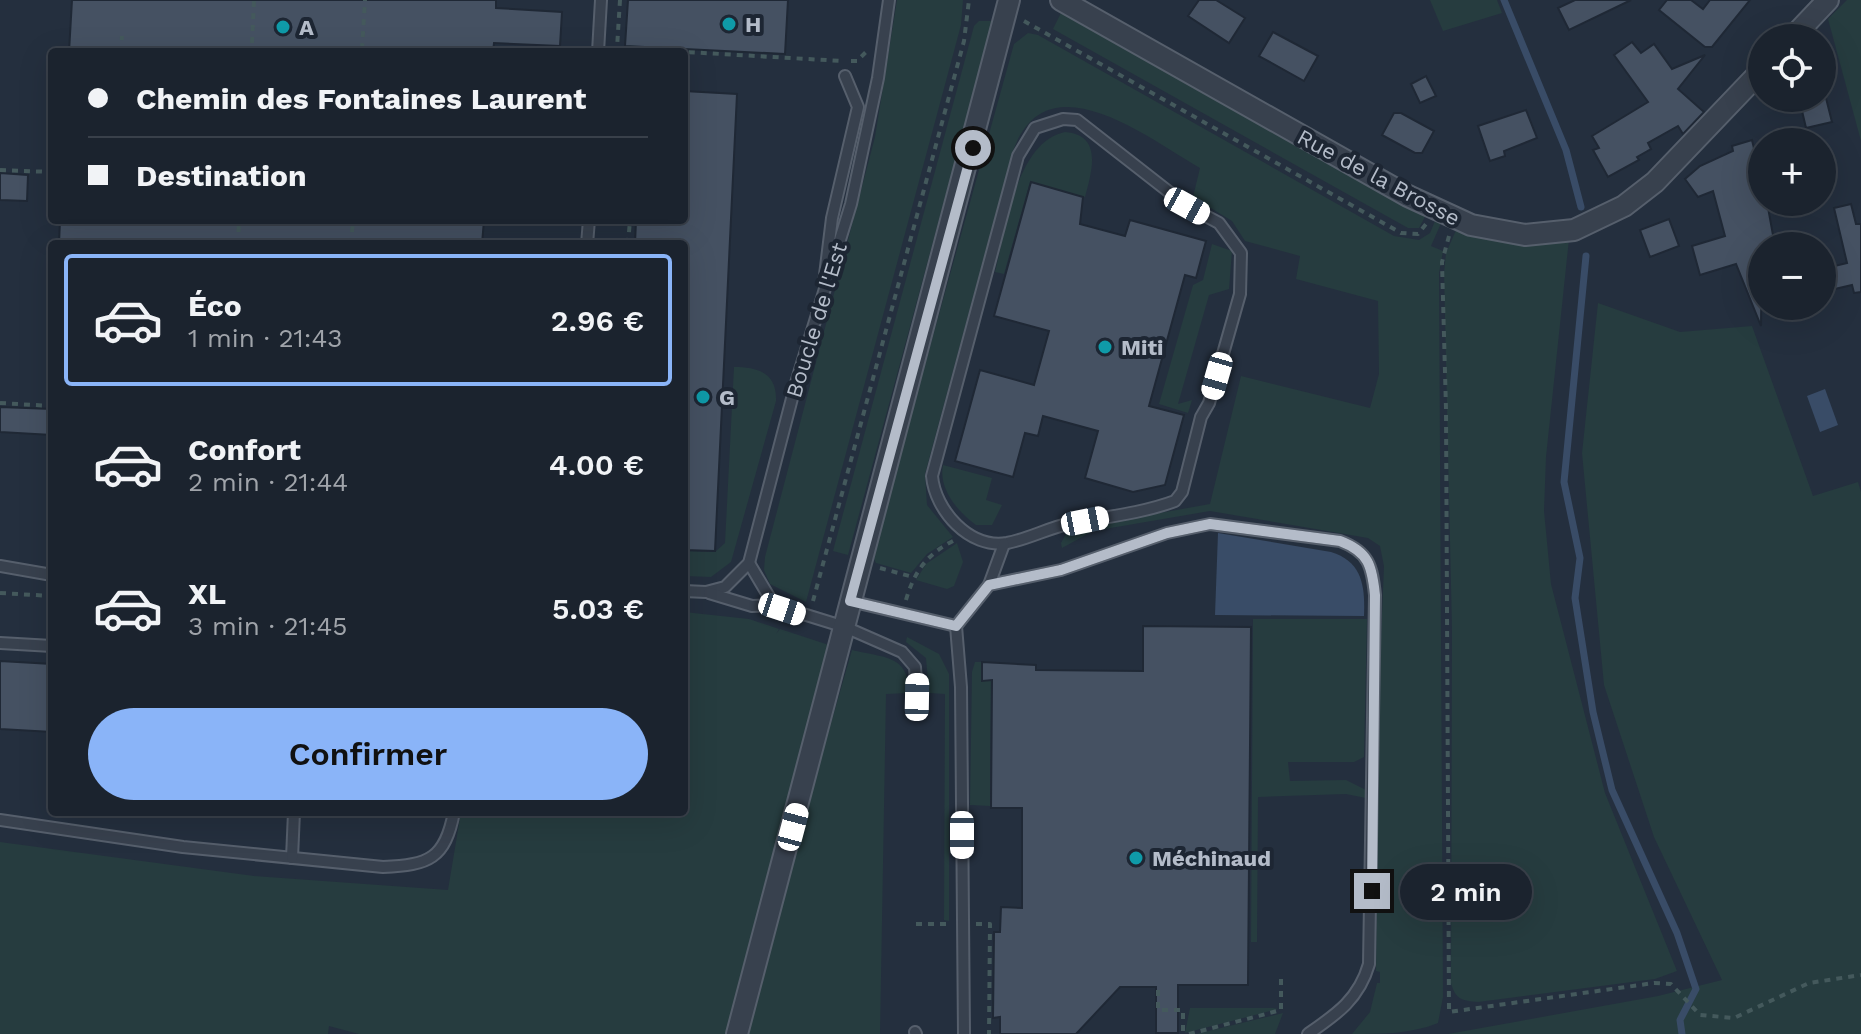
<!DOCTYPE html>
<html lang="fr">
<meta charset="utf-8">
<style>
body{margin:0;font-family:"Work Sans",sans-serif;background:#242b36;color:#f1f3f6;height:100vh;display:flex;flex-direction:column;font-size:30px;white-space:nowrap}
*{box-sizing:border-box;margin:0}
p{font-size:26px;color:#a0a4aa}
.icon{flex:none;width:44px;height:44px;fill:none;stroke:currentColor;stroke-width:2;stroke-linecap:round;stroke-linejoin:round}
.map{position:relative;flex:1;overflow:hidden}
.sheet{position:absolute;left:48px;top:240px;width:640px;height:576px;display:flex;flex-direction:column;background:#1b232e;border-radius:8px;box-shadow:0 8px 32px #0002,0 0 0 2px #39404a}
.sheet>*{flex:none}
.hud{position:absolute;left:48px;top:48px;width:640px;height:176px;border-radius:8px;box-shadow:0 8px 32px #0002,0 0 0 2px #39404a;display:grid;align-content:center;height:176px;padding:0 40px;background:#1b232e}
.tools{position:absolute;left:1748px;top:24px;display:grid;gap:16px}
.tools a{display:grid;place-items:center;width:88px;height:88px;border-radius:50%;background:#1b232e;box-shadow:0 8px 32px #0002,0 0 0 2px #39404a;font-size:40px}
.end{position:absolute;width:36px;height:36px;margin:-18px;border:10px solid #b4bcc9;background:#111;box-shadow:0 0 0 4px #111}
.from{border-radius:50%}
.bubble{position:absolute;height:56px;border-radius:28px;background:#1b232e;box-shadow:0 8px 32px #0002,0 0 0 2px #39404a;font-size:26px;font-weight:600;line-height:56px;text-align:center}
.car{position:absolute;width:24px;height:48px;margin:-24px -12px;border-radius:10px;box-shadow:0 0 6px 2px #0007;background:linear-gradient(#fff 24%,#345 0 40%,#fff 0 76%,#345 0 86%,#fff 0)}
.hud b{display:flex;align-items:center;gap:28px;height:76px;font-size:30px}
.hud b+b{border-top:2px solid #39404a}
.hud i{width:20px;height:20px;background:#f1f3f6}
ul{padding:14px 0 0;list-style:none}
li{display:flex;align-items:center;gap:24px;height:132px;margin:0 16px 12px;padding:0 24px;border:4px solid transparent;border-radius:8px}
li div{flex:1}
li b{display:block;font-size:30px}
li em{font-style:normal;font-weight:600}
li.current{border-color:#8ab4f8}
li>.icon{width:72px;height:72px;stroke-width:1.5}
.primary-button{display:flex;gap:16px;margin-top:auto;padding:16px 40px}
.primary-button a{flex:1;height:92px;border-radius:48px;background:#8ab4f8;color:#111;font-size:32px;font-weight:600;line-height:92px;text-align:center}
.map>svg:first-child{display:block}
</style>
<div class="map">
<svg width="1861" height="1034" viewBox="0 0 1861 1034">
<rect width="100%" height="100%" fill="#242f3e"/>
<g fill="#263c3f">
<polygon points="897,0 963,0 961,25 806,602 770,584 764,570 765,557 875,137"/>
<polygon points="1430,0 1497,0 1502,13 1443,31"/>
<polygon points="1847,0 1861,0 1861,141 1828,19"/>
<polygon points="1062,11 1426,215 1419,228 1408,228 1053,29"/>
<polygon points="979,21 993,21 848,555 833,551 974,26"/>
<path d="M1028,33L1038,35L1394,236L1419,240L1430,233L1435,221H1442L1431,246L1443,251L1439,273L1443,997L1438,1023C1411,1034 1382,1034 1352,1034L1370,1012L1377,983H1380V972L1376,971L1379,686L1384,566L1380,546L1368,538L1210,511L1093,531L1062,548L1061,543L1067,532L1076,528L1210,504L1241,376L1370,408L1379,374L1378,301L1296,279L1300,256L1245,241L1232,221L1193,197L1200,168C1146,137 1044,56 1012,154L925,474L927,505L953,537L927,554L911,573L876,563L874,559L885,509L1014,44Z"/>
<path d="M1065,132C1103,135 1092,171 1085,197L1030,182L1004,274L995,272C1006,229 1016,142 1065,132Z"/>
<path d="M1457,228L1569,239L1546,457L1544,511L1551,584L1605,793L1677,971L1655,979L1478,1002C1462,1001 1455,999 1451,983L1452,629L1444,273L1446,253Z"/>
<polygon points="1212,244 1232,251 1229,289 1209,295 1178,404 1192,400 1188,413 1159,404 1193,285 1203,280"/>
<polygon points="1598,303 1680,332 1752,326 1813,496 1858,482 1861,492 1861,1034 1448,1034 1658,996 1722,980 1654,837 1604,685 1582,453"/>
<path d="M734,367C758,367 777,373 776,401L731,562L711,577L684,576V551L715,552L725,543Z"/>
<path d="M943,465L992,478L986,500L1002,505L992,525H976C958,512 938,489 943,465Z"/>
<polygon points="957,543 963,562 954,586 947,589 916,580 926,564"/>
<polygon points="684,612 749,619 779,629 776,634 780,629 832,646 729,1034 359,1034 329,1026 328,1034 0,1034 0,842 254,876 448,890 461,812 684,812"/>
<polygon points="1253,619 1367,619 1364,757 1354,762 1288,762 1290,781 1346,780 1366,790 1366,798 1346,794 1258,797 1257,942 1251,942"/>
<polygon points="907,637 939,654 949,674 949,921 944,920 945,694 929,693 926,658 906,642"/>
<path d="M852,650C883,658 909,654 909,693L886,694L880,1034H742Z"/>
<polygon points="975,662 982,662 982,680 991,681 990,806 970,805 972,672"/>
<polygon points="1190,1008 1273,1008 1278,1009 1185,1033"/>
<polygon points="1283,1013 1275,1034 1196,1034"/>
</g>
<g fill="#394c67">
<polygon points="1825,389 1838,425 1820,432 1807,396"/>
<path d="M1218,533L1331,552C1363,562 1365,587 1364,616L1215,615Z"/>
</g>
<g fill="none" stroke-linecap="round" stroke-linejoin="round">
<g stroke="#394c67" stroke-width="7">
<polyline points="1504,0 1566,150 1581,207"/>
<polyline points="1586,256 1564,482 1580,558 1575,598 1593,712 1612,790 1677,933 1696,989 1680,1020 1682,1034"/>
</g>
</g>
<g fill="#455162" stroke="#1f2835" stroke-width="2">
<polygon points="72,0 496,0 496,8 562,12 560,46 494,43 493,52 69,52"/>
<polygon points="628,0 788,0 785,54 625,46"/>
<polygon points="1199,0 1216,0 1245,18 1229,43 1188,16"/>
<polygon points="1575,0 1631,0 1569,30 1558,8"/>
<polygon points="1667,0 1691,0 1703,9 1710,0 1750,0 1712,47 1705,47 1659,10"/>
<polygon points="1273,32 1318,56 1304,81 1259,56"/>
<polygon points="1632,42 1641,53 1654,44 1672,69 1705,55 1678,89 1704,112 1683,134 1678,126 1648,143 1651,149 1637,157 1639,160 1608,177 1593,150 1599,148 1592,136 1648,102 1614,55"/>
<polygon points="1426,76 1436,96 1420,103 1411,84"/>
<polygon points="684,91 737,94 715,551 684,550 684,244 635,244 636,220 684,220"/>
<polygon points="1799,98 1826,98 1832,122 1806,128"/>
<polygon points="1526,110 1537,138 1504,151 1505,156 1490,161 1478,126"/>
<polygon points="1394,113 1401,113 1434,131 1422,153 1415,153 1382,135"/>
<polygon points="1752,140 1762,182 1762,202 1767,202 1775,246 1762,246 1761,326 1736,264 1700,275 1692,246 1725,236 1713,191 1698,197 1685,179 1700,166 1733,151 1732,146"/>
<polygon points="0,173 28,175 27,201 0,200"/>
<polygon points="1031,182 1083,197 1080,224 1125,236 1130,220 1206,241 1196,278 1185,275 1149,406 1184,415 1165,485 1133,492 1085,478 1098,431 1043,416 1038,436 1025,433 1013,477 955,461 980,370 1034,385 1049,331 994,316"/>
<polygon points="1851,204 1856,224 1861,224 1861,292 1854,293 1852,285 1822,292 1822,269 1847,263 1834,208"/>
<polygon points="1669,219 1679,246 1650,257 1640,230"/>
<polygon points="60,220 484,220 482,244 59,244"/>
<polygon points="0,407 52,409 52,435 0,432"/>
<polygon points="1143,626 1251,627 1248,985 1178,985 1178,1033 1156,1033 1156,987 1120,987 1076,1034 1000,1034 1000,1017 993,1018 994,932 1000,932 1001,907 1022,908 1022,808 991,808 992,680 982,681 982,662 1036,665 1036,670 1143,671"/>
<polygon points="0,661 52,664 52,732 0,729"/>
</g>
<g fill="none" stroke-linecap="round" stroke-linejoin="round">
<defs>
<g id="lane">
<polyline points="598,52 601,0"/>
<path d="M1063,119L1077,120L1187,206L1219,223L1241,253L1240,294L1209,403L1201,417L1182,492L1175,501C1143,513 1106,517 1072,523C1050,527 1029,539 1007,543C969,549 935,510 932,476L1018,156L1035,128Z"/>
<polyline points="587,244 589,220"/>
<polyline points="824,283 832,218 858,107 845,76"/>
<polyline points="749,563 774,605"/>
<polyline points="0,566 52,575"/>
<polyline points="989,585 1004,544"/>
<polyline points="684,591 706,592 725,587 749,563 796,383 851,204 878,78 889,0"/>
<polyline points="709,593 752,606 774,605 845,627 902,652 915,667 917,697"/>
<polyline points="850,601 956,626"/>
<polyline points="0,643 52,646"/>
<path d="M0,820L183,847L383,867C429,865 445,859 454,812"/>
<polyline points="292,858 294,812"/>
<polyline points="915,1032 916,1034"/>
<path d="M964,1034L961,687L956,626L989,585L1061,570L1167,533L1210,524L1340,541C1369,552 1372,566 1375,595L1369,964C1359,999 1337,1014 1308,1034"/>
</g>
<g id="street">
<polyline points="1061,0 1408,196 1471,225 1525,235 1574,230 1624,206 1655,182 1762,70"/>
<polyline points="1792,38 1828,0"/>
<polyline points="737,1034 1009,0"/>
</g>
</defs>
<use href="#lane" stroke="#565f6c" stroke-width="14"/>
<use href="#street" stroke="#565f6c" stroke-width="24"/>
<g stroke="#44595c" stroke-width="4" stroke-dasharray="6 6" stroke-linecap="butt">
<polyline points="620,0 617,48 842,61"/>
<polyline points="1024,21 1401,233 1418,234 1426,224"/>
<polyline points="252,43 254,0"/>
<polyline points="362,49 365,0"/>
<polyline points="121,52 122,36"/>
<polyline points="851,61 857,61 866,52"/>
<polyline points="0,170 52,172"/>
<polyline points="1449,236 1442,262 1446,409 1449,1012 1654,983 1671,984 1700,1015 1734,1018 1809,983 1861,975"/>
<polyline points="238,244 239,220"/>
<polyline points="351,244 353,220"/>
<polyline points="628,244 630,220"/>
<polyline points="0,403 52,406"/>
<polyline points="880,568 913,577"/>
<polyline points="0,593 52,596"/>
<path d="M906,600C914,572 927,554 953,541"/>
<polyline points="813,601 964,41 969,0"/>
<polyline points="916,924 947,924"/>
<polyline points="976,924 990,924 989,1034"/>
<polyline points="1158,990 1158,1010 1183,1010 1183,1034"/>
<polyline points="1189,1034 1281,1010 1281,973"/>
</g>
<use href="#lane" stroke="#38414e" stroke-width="10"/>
<use href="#street" stroke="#38414e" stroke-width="20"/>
</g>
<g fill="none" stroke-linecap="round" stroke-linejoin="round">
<path stroke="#b4bcc9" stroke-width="10" d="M973,148L850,601L956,626L989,585L1061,570L1167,533L1210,524L1340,541C1369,552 1372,566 1375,595L1372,891"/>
</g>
<g fill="#0f9aa8" stroke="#1d2633" stroke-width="3">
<circle cx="729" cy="24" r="8"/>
<circle cx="283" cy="27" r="8"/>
<circle cx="1105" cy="347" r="8"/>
<circle cx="703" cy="397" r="8"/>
<circle cx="1136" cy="858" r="8"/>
</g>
<g text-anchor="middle" stroke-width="8" stroke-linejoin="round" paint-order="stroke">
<g font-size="22" font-weight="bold" fill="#b4bcc9" stroke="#1d2633" text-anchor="start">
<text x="745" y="32">H</text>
<text x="299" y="35">A</text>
<text x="1121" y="355">Miti</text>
<text x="719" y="405">G</text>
<text x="1152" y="866">Méchinaud</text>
</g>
<g font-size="22" fill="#b4bcc9" stroke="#1d2633">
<text transform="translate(1379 177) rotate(28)" y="8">Rue de la Brosse</text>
<text transform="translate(816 320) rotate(-73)" y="8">Boucle de l'Est</text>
</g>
</g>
</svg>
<div class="tools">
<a><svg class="icon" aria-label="locate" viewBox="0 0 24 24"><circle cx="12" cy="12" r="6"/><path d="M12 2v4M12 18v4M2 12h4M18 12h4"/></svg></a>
<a>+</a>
<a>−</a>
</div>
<i class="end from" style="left:973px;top:148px"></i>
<i class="end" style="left:1372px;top:891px"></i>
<div class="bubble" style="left:1400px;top:864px;width:132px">2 min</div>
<i class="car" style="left:1187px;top:206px;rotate:119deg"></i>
<i class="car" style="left:1217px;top:376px;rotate:196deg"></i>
<i class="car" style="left:1085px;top:521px;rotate:79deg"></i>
<i class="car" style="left:782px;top:609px;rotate:108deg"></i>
<i class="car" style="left:917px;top:697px;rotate:1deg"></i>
<i class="car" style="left:793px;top:827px;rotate:15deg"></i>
<i class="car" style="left:962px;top:835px;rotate:180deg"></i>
<div class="hud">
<b><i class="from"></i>Chemin des Fontaines Laurent</b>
<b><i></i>Destination</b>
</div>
<section class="sheet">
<ul>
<li class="current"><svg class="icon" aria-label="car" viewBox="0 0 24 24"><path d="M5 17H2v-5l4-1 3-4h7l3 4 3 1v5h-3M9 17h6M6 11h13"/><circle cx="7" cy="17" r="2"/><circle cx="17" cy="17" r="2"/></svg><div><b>Éco</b><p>1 min · 21:43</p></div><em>2.96 €</em></li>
<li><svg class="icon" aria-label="car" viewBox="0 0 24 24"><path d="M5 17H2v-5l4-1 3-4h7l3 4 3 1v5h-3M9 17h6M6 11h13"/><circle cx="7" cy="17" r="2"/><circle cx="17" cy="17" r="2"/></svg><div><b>Confort</b><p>2 min · 21:44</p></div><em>4.00 €</em></li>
<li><svg class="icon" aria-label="car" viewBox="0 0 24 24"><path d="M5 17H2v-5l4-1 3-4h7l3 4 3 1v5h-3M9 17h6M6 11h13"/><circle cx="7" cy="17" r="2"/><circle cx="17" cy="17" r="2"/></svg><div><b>XL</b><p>3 min · 21:45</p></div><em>5.03 €</em></li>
</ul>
<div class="primary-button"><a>Confirmer</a></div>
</section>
</div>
